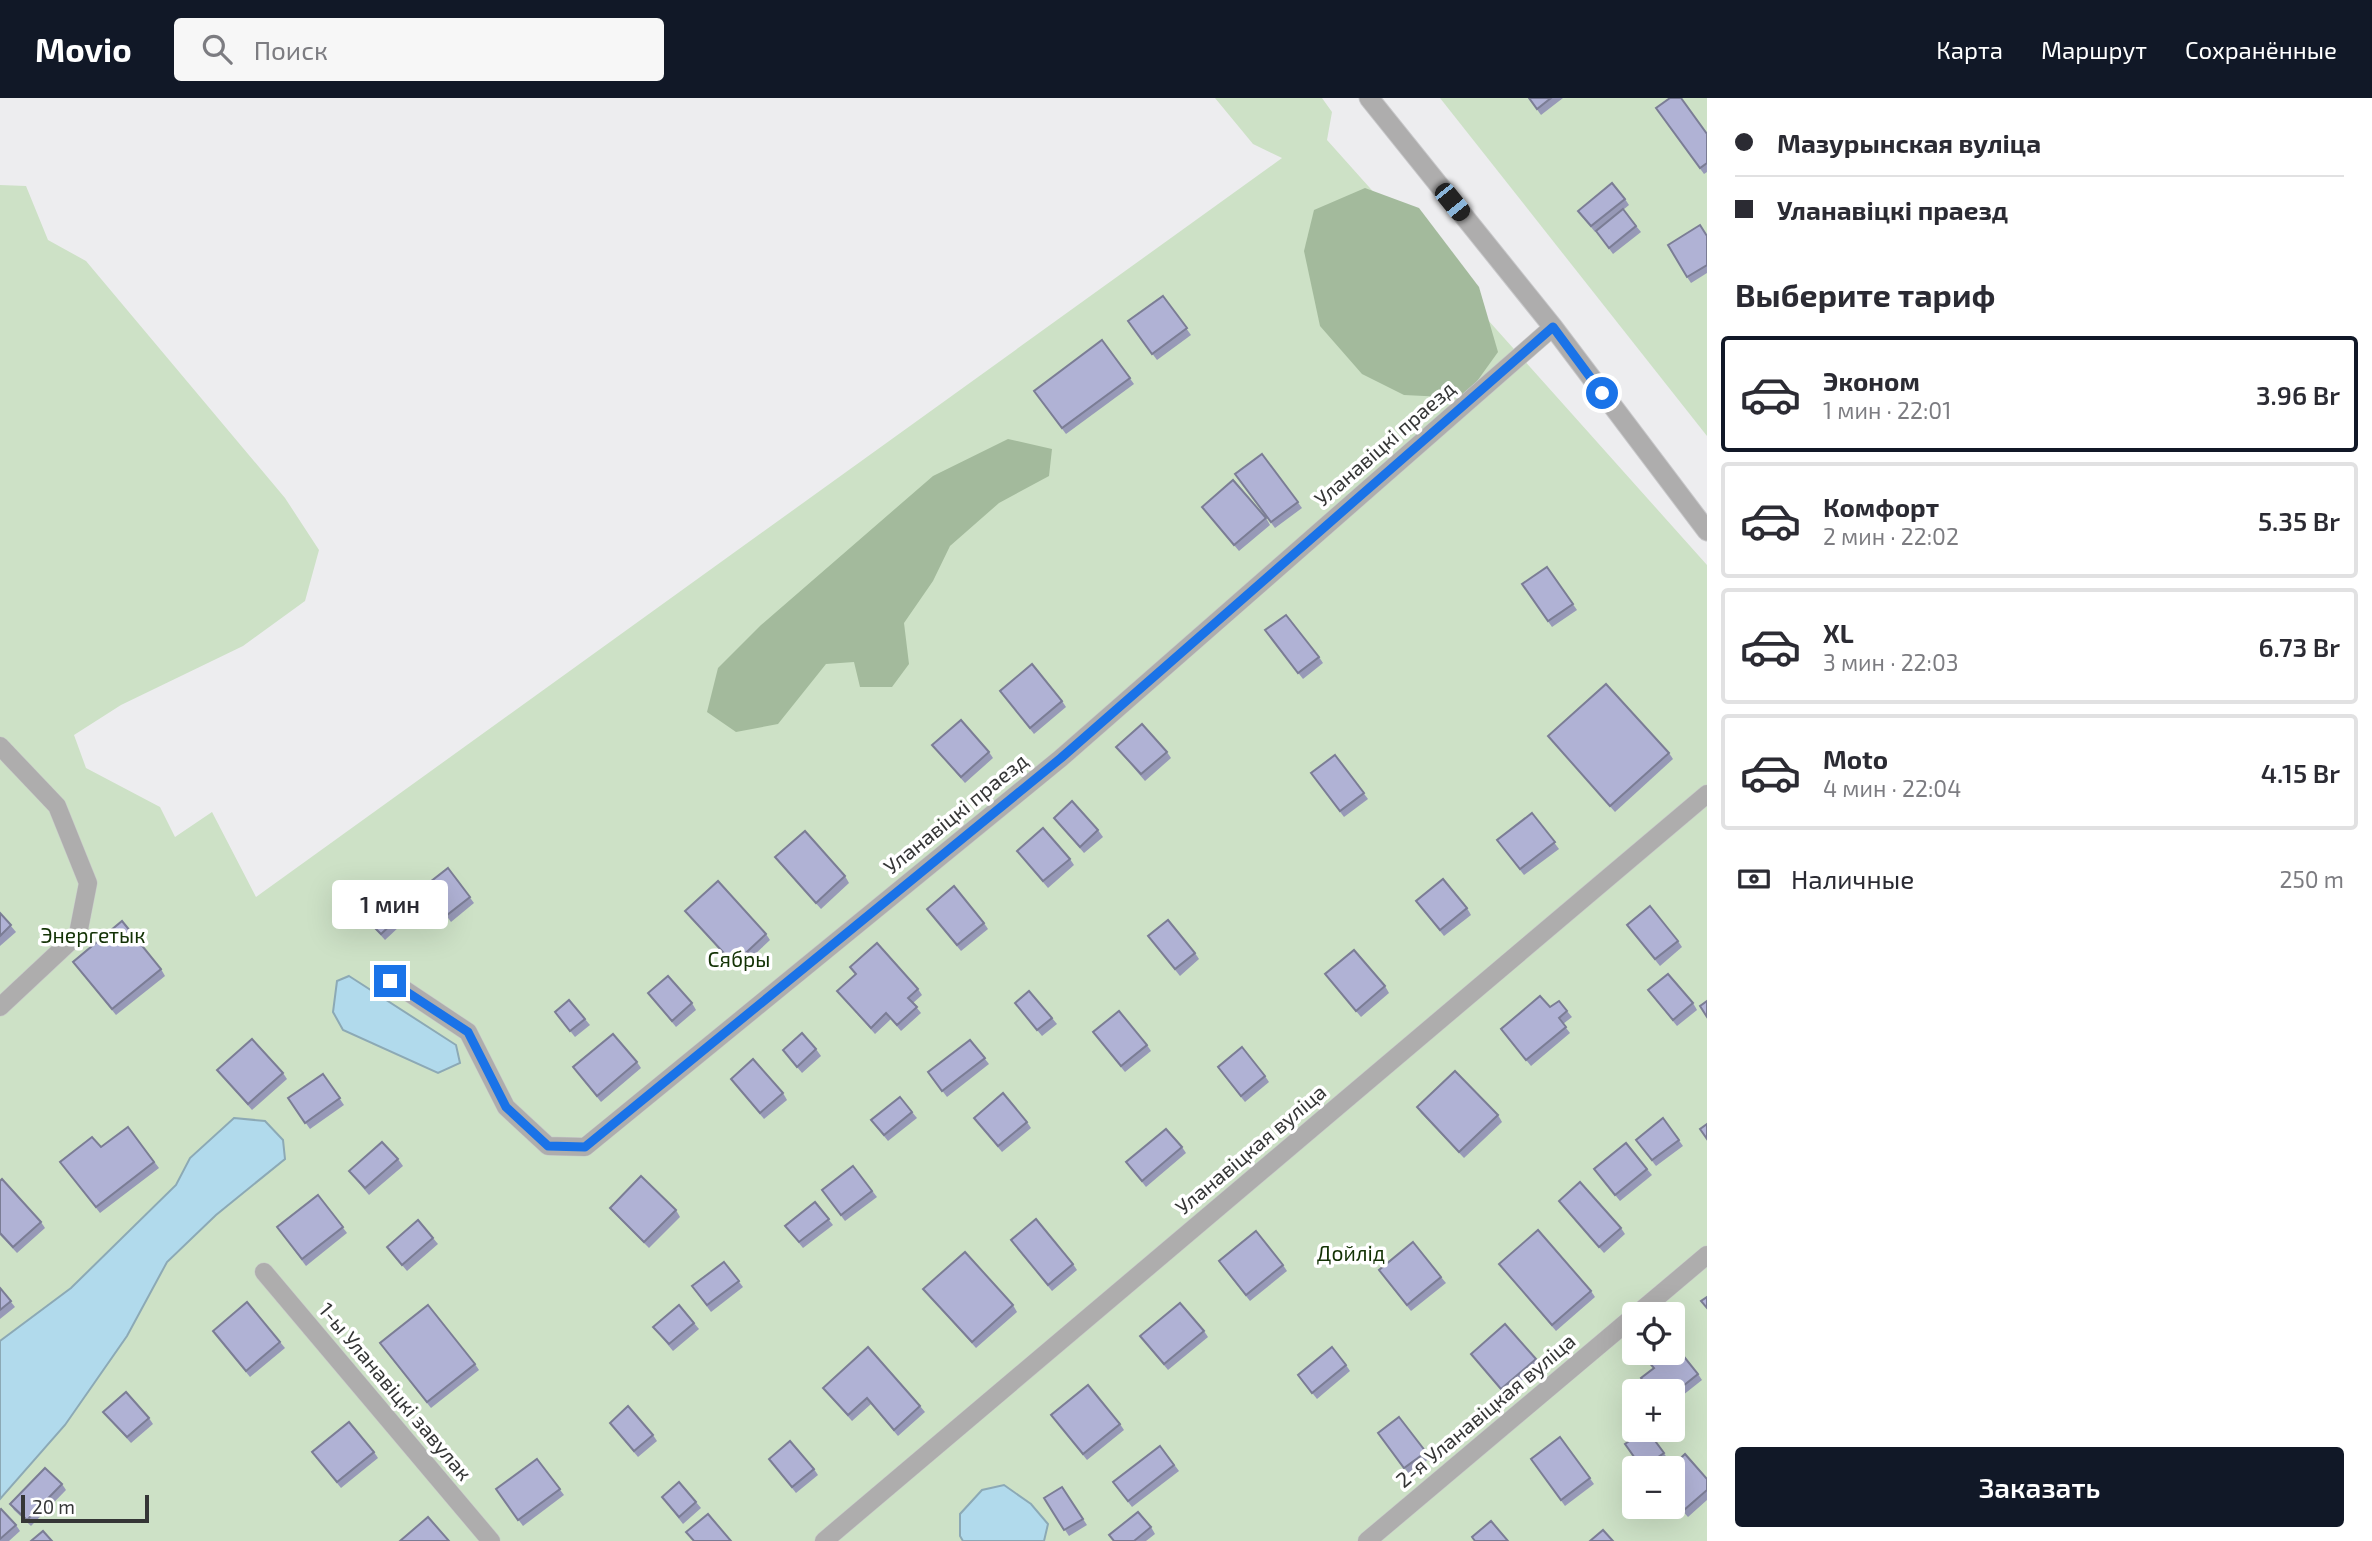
<!DOCTYPE html>
<html lang="ru">
<meta charset="utf-8">
<style>
body{margin:0;font-family:"Exo 2",sans-serif;background:#f7f7f7;color:#2b2b33;height:100vh;display:flex;flex-direction:column;font-size:26px;white-space:nowrap}
*{box-sizing:border-box;margin:0}
p{font-size:23px;color:#7c7c81}
.icon{flex:none;width:38px;height:38px;fill:none;stroke:currentColor;stroke-width:2;stroke-linecap:round;stroke-linejoin:round}
.map{position:relative;flex:1;overflow:hidden}
.side{display:flex;flex-direction:column;background:#fff;width:665px}
.side>*{flex:none}
.banner{display:grid;align-content:center;height:154px;padding:0 28px;background:#fff}
.controls{position:absolute;left:1622px;top:1204px;display:grid;gap:14px}
.controls a{display:grid;place-items:center;width:63px;height:63px;border-radius:7px;background:#fff;box-shadow:0 7px 28px #0002;font-size:35px}
.scale{position:absolute;left:21px;bottom:18px;width:128px;box-sizing:border-box;padding-left:7px;border:4px solid #353636;border-top:0;font-size:19px;line-height:24px;white-space:nowrap;color:#353636;-webkit-text-stroke:5px #fff;paint-order:stroke}
.end{position:absolute;width:32px;height:32px;margin:-16px;border:9px solid #1a73e8;background:#fff;box-shadow:0 0 0 4px #fff}
.from{border-radius:50%}
.bubble{position:absolute;height:49px;border-radius:7px;background:#fff;box-shadow:0 7px 28px #0002;font-size:23px;font-weight:600;line-height:49px;text-align:center}
.car{position:absolute;width:21px;height:42px;margin:-21px -10px;border-radius:9px;box-shadow:0 0 5px 2px #0007;background:linear-gradient(#222 24%,#8ab4d8 0 40%,#222 0 76%,#8ab4d8 0 86%,#222 0)}
.banner b{display:flex;align-items:center;gap:24px;height:66px;font-size:26px}
.banner b+b{border-top:2px solid #e1e1e2}
.banner i{width:18px;height:18px;background:#2b2b33}
ul{padding:0;list-style:none}
li{display:flex;align-items:center;gap:21px;height:116px;margin:0 14px 10px;padding:0 14px;border:4px solid #e1e1e2;border-radius:7px}
li div{flex:1}
li b{display:block;font-size:26px}
li em{font-style:normal;font-weight:600}
li.active{border-color:#111827}
li>.icon{width:63px;height:63px;stroke-width:1.5}
h2{padding:0 28px;font-size:32px;line-height:84px}
.pay{display:flex;align-items:center;gap:18px;height:77px;padding:0 28px;font-size:26px}
.pay p{margin-inline-start:auto}
.button{display:flex;gap:14px;margin-top:auto;padding:14px 28px}
.button a{flex:1;height:80px;border-radius:7px;background:#111827;color:#fff;font-size:28px;font-weight:600;line-height:80px;text-align:center}
header{display:flex;align-items:center;gap:42px;box-sizing:border-box;height:98px;padding:0 35px;background:#111827;color:#fff}
header strong{font-size:33px}
nav{display:flex;gap:38px;margin-inline-start:auto;font-size:24px}
.search{width:490px;height:63px;background:#f7f7f7;display:flex;align-items:center;gap:18px;box-sizing:border-box;padding:0 24px;border-radius:7px;color:#7c7c81;font-size:26px}
main{display:flex;flex:1;min-height:0}
.map>svg:first-child{display:block}
</style>
<header>
<strong>Movio</strong>
<div class="search"><svg class="icon" aria-label="search" viewBox="0 0 24 24"><circle cx="10" cy="10" r="6"/><path d="M15 15l6 6"/></svg>Поиск</div>
<nav><a>Карта</a><a>Маршрут</a><a>Сохранённые</a></nav>
</header>
<main>
<div class="map">
<svg width="1707" height="1443" viewBox="0 0 1707 1443">
<rect width="100%" height="100%" fill="#ededef"/>
<g fill="#cde1c6" fill-rule="evenodd">
<path d="M1215,0H1322L1332,14L1327,42L1707,467V1443H0V87L26,88L48,142L86,163L285,400L319,452L305,503L243,548L121,607L74,637L86,670L160,709L175,739L212,714L256,799L1282,60L1253,46ZM1634,1216H1673V1255H1634ZM1634,1293H1673V1332H1634ZM1634,1370H1673V1409H1634Z"/>
<polygon points="1440,0 1707,0 1707,338"/>
</g>
<g fill="#a3ba9c">
<polygon points="1365,90 1419,110 1479,189 1498,254 1465,300 1404,297 1362,276 1320,228 1304,153 1314,112"/>
<polygon points="1008,341 1052,351 1049,378 999,405 950,448 933,483 904,525 909,566 892,589 860,589 854,564 826,566 778,626 736,634 707,614 718,570 761,527 933,378"/>
</g>
<g fill="#b1daec" stroke="#8ca9b5" stroke-width="2">
<polygon points="349,878 456,947 460,965 438,975 343,932 333,914 337,883"/>
<polygon points="234,1020 265,1023 283,1042 285,1061 216,1117 167,1164 127,1238 65,1327 0,1401 0,1243 71,1190 176,1087 190,1060"/>
<polygon points="1004,1387 1031,1406 1048,1426 1044,1443 963,1443 960,1438 960,1416 982,1392"/>
</g>
<g fill="none" stroke-linecap="round" stroke-linejoin="round">
<defs>
<g id="service">
<polyline points="0,648 57,708 88,785 78,836 0,909"/>
<polyline points="390,882 468,934 506,1009 548,1048 585,1049 1061,660 1553,229"/>
<polyline points="264,1174 491,1443"/>
<polyline points="1637,1216 1707,1157"/>
<polyline points="824,1443 1707,696"/>
<polyline points="1367,1443 1634,1218"/>
</g>
<polyline id="tertiary" points="1369,0 1553,229 1707,433"/>
</defs>
<use href="#service" stroke="#c8c8ca" stroke-width="19"/>
<use href="#tertiary" stroke="#c8c8ca" stroke-width="21"/>
<use href="#service" stroke="#aeadad" stroke-width="18"/>
<use href="#tertiary" stroke="#aeadad" stroke-width="19"/>
</g>
<g fill="#9799b7">
<polygon points="1529,0 1563,0 1541,17"/>
<polygon points="1656,10 1707,36 1707,74 1704,76"/>
<polygon points="1625,101 1629,107 1623,112 1641,134 1613,156 1596,133 1595,134 1578,113"/>
<polygon points="1707,137 1707,175 1691,185 1687,179"/>
<polygon points="1163,198 1191,237 1157,262 1128,223"/>
<polygon points="1102,242 1134,286 1066,336 1034,293"/>
<polygon points="1262,356 1302,410 1275,430 1235,376"/>
<polygon points="1202,409 1266,420 1270,427 1239,453"/>
<polygon points="1547,469 1577,512 1552,529 1522,486"/>
<polygon points="1265,532 1319,559 1323,565 1303,581"/>
<polygon points="1000,593 1062,603 1066,609 1034,636"/>
<polygon points="1548,638 1669,655 1673,661 1615,714"/>
<polygon points="932,647 989,654 993,660 965,685"/>
<polygon points="1116,649 1167,654 1171,660 1145,683"/>
<polygon points="1335,657 1368,701 1344,719 1311,675"/>
<polygon points="1532,715 1559,751 1524,777 1497,742"/>
<polygon points="1054,720 1098,732 1103,739 1084,755"/>
<polygon points="1017,753 1070,761 1074,767 1048,790"/>
<polygon points="775,759 845,778 849,785 821,811"/>
<polygon points="448,770 474,805 451,824 425,788"/>
<polygon points="1421,809 1467,810 1471,817 1444,838"/>
<polygon points="927,811 984,825 988,831 961,853"/>
<polygon points="685,813 766,836 770,842 738,872 690,819"/>
<polygon points="0,815 16,834 0,848"/>
<polygon points="396,822 400,828 385,842 369,824"/>
<polygon points="1627,827 1678,843 1682,849 1660,868"/>
<polygon points="1148,838 1195,855 1199,861 1180,878"/>
<polygon points="73,864 161,871 165,878 116,917"/>
<polygon points="850,869 918,891 922,897 913,905 921,915 901,933 891,921 875,936 837,893 856,876"/>
<polygon points="1325,876 1385,888 1389,895 1361,919"/>
<polygon points="1648,892 1693,905 1697,912 1677,928"/>
<polygon points="648,895 692,905 696,912 676,929"/>
<polygon points="1015,905 1052,920 1057,926 1042,938"/>
<polygon points="1550,909 1567,913 1572,919 1563,926 1570,935 1531,968 1501,931"/>
<polygon points="555,914 585,921 590,927 575,939"/>
<polygon points="1093,934 1147,947 1151,953 1125,974"/>
<polygon points="970,942 989,966 947,999 928,974"/>
<polygon points="816,951 821,958 802,975 783,952"/>
<polygon points="637,964 641,970 601,1004 573,969"/>
<polygon points="217,972 283,975 287,981 252,1012"/>
<polygon points="1222,975 1265,978 1269,984 1245,1004"/>
<polygon points="323,976 344,1007 310,1031 288,1000"/>
<polygon points="731,981 783,995 787,1002 764,1021"/>
<polygon points="1417,1009 1498,1017 1502,1024 1464,1060 1421,1015"/>
<polygon points="912,1014 917,1020 888,1043 871,1022"/>
<polygon points="974,1020 1027,1024 1031,1030 1002,1054"/>
<polygon points="1663,1020 1683,1048 1656,1068 1636,1042"/>
<polygon points="128,1029 159,1070 100,1115 65,1070 101,1049"/>
<polygon points="1182,1049 1186,1055 1146,1089 1126,1064"/>
<polygon points="398,1061 403,1068 369,1097 349,1073"/>
<polygon points="853,1068 877,1099 845,1123 822,1092"/>
<polygon points="1594,1071 1647,1071 1652,1077 1620,1103"/>
<polygon points="0,1083 41,1124 45,1130 17,1155 0,1137"/>
<polygon points="318,1097 347,1135 306,1168 277,1129"/>
<polygon points="1559,1103 1621,1130 1625,1136 1604,1155"/>
<polygon points="815,1104 833,1127 803,1150 785,1128"/>
<polygon points="610,1110 676,1112 680,1119 649,1150 615,1116"/>
<polygon points="433,1140 438,1146 407,1173 387,1149"/>
<polygon points="1011,1142 1073,1166 1077,1172 1052,1193"/>
<polygon points="724,1164 743,1189 711,1214 692,1188"/>
<polygon points="1499,1166 1591,1193 1595,1199 1556,1233"/>
<polygon points="1283,1167 1287,1173 1250,1203 1223,1169"/>
<polygon points="1383,1178 1441,1179 1446,1185 1411,1213"/>
<polygon points="0,1190 15,1209 0,1221"/>
<polygon points="923,1191 1013,1207 1017,1214 976,1250"/>
<polygon points="694,1225 699,1231 673,1253 653,1229"/>
<polygon points="213,1233 280,1244 285,1250 250,1279"/>
<polygon points="1204,1233 1208,1239 1168,1272 1140,1238"/>
<polygon points="384,1251 475,1266 479,1272 431,1310"/>
<polygon points="1641,1255 1698,1276 1702,1282 1673,1305 1673,1293"/>
<polygon points="1471,1256 1536,1261 1540,1267 1505,1297"/>
<polygon points="1346,1267 1350,1273 1317,1301 1298,1277"/>
<polygon points="823,1290 920,1308 925,1314 898,1338 871,1306 852,1323"/>
<polygon points="103,1314 149,1320 153,1326 131,1345"/>
<polygon points="1051,1317 1120,1326 1124,1332 1087,1362"/>
<polygon points="1399,1319 1430,1360 1409,1376 1378,1335"/>
<polygon points="610,1325 653,1337 657,1343 638,1359"/>
<polygon points="1647,1332 1668,1361 1656,1370 1642,1370"/>
<polygon points="1560,1339 1594,1386 1565,1408 1531,1361"/>
<polygon points="1160,1348 1179,1373 1132,1409 1113,1384"/>
<polygon points="312,1354 374,1354 378,1360 341,1390"/>
<polygon points="537,1361 564,1397 523,1428 496,1391"/>
<polygon points="769,1361 814,1371 818,1377 796,1395"/>
<polygon points="1673,1370 1707,1381 1707,1402 1688,1419 1673,1402"/>
<polygon points="62,1386 66,1392 31,1428 14,1412 10,1406"/>
<polygon points="1062,1389 1087,1427 1069,1438 1044,1400"/>
<polygon points="662,1399 696,1404 701,1410 683,1426"/>
<polygon points="0,1412 16,1427 20,1433 9,1443 0,1443"/>
<polygon points="1151,1429 1155,1436 1146,1443 1113,1443"/>
</g>
<g fill="#b0b2d5" stroke="#7b7d95" stroke-width="2">
<polygon points="1529,0 1551,0 1537,11"/>
<polygon points="1670,0 1681,0 1707,36 1707,65 1700,70 1656,10"/>
<polygon points="1612,85 1625,101 1591,128 1578,113"/>
<polygon points="1623,111 1636,128 1609,150 1596,133"/>
<polygon points="1700,127 1707,138 1707,167 1687,179 1668,147"/>
<polygon points="1163,198 1187,230 1152,256 1128,223"/>
<polygon points="1102,242 1130,280 1062,330 1034,293"/>
<polygon points="1262,356 1298,404 1271,424 1235,376"/>
<polygon points="1233,382 1266,420 1234,447 1202,409"/>
<polygon points="1547,469 1573,506 1548,523 1522,486"/>
<polygon points="1286,517 1319,559 1298,575 1265,532"/>
<polygon points="1032,566 1062,603 1030,630 1000,593"/>
<polygon points="1606,586 1669,655 1610,708 1548,638"/>
<polygon points="961,622 989,654 961,679 932,647"/>
<polygon points="1142,626 1167,654 1141,676 1116,649"/>
<polygon points="1335,657 1364,695 1340,713 1311,675"/>
<polygon points="1072,703 1098,732 1080,749 1054,720"/>
<polygon points="1532,715 1555,744 1520,771 1497,742"/>
<polygon points="1043,730 1070,761 1043,783 1017,753"/>
<polygon points="805,733 845,778 816,805 775,759"/>
<polygon points="448,770 470,799 447,817 425,788"/>
<polygon points="1443,781 1467,810 1440,832 1416,803"/>
<polygon points="718,783 766,836 734,866 685,813"/>
<polygon points="954,788 984,825 957,847 927,811"/>
<polygon points="1650,808 1678,843 1655,861 1627,827"/>
<polygon points="385,809 396,822 381,836 369,824"/>
<polygon points="0,815 11,827 0,838"/>
<polygon points="1168,822 1195,855 1175,871 1148,838"/>
<polygon points="122,823 161,871 112,911 73,864"/>
<polygon points="877,845 918,891 908,900 917,909 897,927 886,915 871,930 837,893 856,876 850,869"/>
<polygon points="1354,852 1385,888 1356,913 1325,876"/>
<polygon points="1668,876 1693,905 1673,922 1648,892"/>
<polygon points="668,878 692,905 672,923 648,895"/>
<polygon points="1029,893 1052,920 1037,932 1015,905"/>
<polygon points="1540,898 1550,909 1559,903 1567,913 1559,920 1566,929 1526,962 1501,931"/>
<polygon points="569,902 585,921 570,933 555,914"/>
<polygon points="1707,903 1707,919 1700,908"/>
<polygon points="1119,913 1147,947 1121,968 1093,934"/>
<polygon points="802,935 816,951 797,969 783,952"/>
<polygon points="613,936 637,964 597,998 573,969"/>
<polygon points="252,941 283,975 248,1006 217,972"/>
<polygon points="970,942 985,960 942,993 928,974"/>
<polygon points="1242,949 1265,978 1241,998 1218,969"/>
<polygon points="753,961 783,995 760,1015 731,981"/>
<polygon points="1455,973 1498,1017 1459,1054 1417,1009"/>
<polygon points="323,976 340,1000 305,1025 288,1000"/>
<polygon points="1003,995 1027,1024 998,1048 974,1020"/>
<polygon points="900,999 912,1014 884,1037 871,1022"/>
<polygon points="1663,1020 1679,1042 1652,1062 1636,1042"/>
<polygon points="1707,1026 1707,1041 1700,1031"/>
<polygon points="128,1029 154,1064 96,1109 60,1064 92,1039 101,1049"/>
<polygon points="1166,1031 1182,1049 1142,1083 1126,1064"/>
<polygon points="382,1044 398,1061 365,1090 349,1073"/>
<polygon points="1626,1045 1647,1071 1615,1097 1594,1071"/>
<polygon points="853,1068 872,1093 841,1117 822,1092"/>
<polygon points="641,1078 676,1112 644,1144 610,1110"/>
<polygon points="2,1081 41,1124 13,1149 0,1135 0,1083"/>
<polygon points="1580,1084 1621,1130 1599,1149 1559,1103"/>
<polygon points="318,1097 343,1129 302,1161 277,1129"/>
<polygon points="815,1104 829,1121 799,1144 785,1128"/>
<polygon points="1036,1121 1073,1166 1048,1187 1011,1142"/>
<polygon points="418,1122 433,1140 402,1167 387,1149"/>
<polygon points="1538,1132 1591,1193 1552,1227 1499,1166"/>
<polygon points="1256,1133 1283,1167 1246,1197 1219,1163"/>
<polygon points="1413,1144 1441,1179 1407,1207 1379,1172"/>
<polygon points="965,1154 1013,1207 972,1244 923,1191"/>
<polygon points="724,1164 739,1183 707,1207 692,1188"/>
<polygon points="0,1190 11,1203 0,1212"/>
<polygon points="1707,1199 1707,1210 1701,1203"/>
<polygon points="247,1204 280,1244 246,1273 213,1233"/>
<polygon points="1180,1205 1204,1233 1164,1266 1140,1238"/>
<polygon points="428,1207 475,1266 427,1304 380,1245"/>
<polygon points="679,1207 694,1225 669,1246 653,1229"/>
<polygon points="1505,1226 1536,1261 1501,1291 1471,1256"/>
<polygon points="1673,1245 1698,1276 1673,1296 1673,1293 1651,1293 1641,1280 1654,1270 1641,1255 1673,1255"/>
<polygon points="868,1249 920,1308 894,1332 867,1300 848,1317 823,1290"/>
<polygon points="1332,1249 1346,1267 1312,1295 1298,1277"/>
<polygon points="1088,1287 1120,1326 1083,1356 1051,1317"/>
<polygon points="126,1294 149,1320 127,1339 103,1314"/>
<polygon points="628,1308 653,1337 634,1353 610,1325"/>
<polygon points="1399,1319 1426,1354 1404,1370 1378,1335"/>
<polygon points="349,1324 374,1354 337,1384 312,1354"/>
<polygon points="1645,1332 1647,1332 1664,1355 1642,1370 1625,1346"/>
<polygon points="1560,1339 1590,1380 1561,1402 1531,1361"/>
<polygon points="790,1343 814,1371 792,1389 769,1361"/>
<polygon points="1160,1348 1174,1367 1128,1403 1113,1384"/>
<polygon points="1685,1356 1707,1381 1707,1392 1684,1412 1673,1400 1673,1370 1670,1370"/>
<polygon points="537,1361 560,1391 518,1422 496,1391"/>
<polygon points="45,1370 62,1386 27,1422 10,1406"/>
<polygon points="679,1384 696,1404 679,1419 662,1399"/>
<polygon points="1062,1389 1083,1421 1064,1432 1044,1400"/>
<polygon points="1,1411 16,1427 0,1441 0,1412"/>
<polygon points="1138,1414 1151,1429 1134,1443 1114,1443 1109,1437"/>
<polygon points="708,1416 731,1443 694,1443 686,1434"/>
<polygon points="428,1419 449,1443 400,1443"/>
<polygon points="1491,1423 1508,1443 1475,1443 1472,1439"/>
<polygon points="1603,1432 1613,1443 1590,1443"/>
<polygon points="43,1433 52,1443 31,1443"/>
</g>
<g fill="none" stroke-linecap="round" stroke-linejoin="round">
<polyline stroke="#1a73e8" stroke-width="9" points="390,883 468,934 506,1009 548,1048 585,1049 1061,660 1553,229 1602,295"/>
</g>
<g text-anchor="middle" stroke-width="7" stroke-linejoin="round" paint-order="stroke">
<g font-size="21" fill="#353636" stroke="#fff">
<text transform="translate(1385 346) rotate(-41)" y="7">Уланавіцкі праезд</text>
<text transform="translate(956 716) rotate(-39)" y="7">Уланавіцкі праезд</text>
<text transform="translate(1251 1052) rotate(-40)" y="7">Уланавіцкая вуліца</text>
<text transform="translate(395 1294) rotate(50)" y="7">1-ы Уланавіцкі завулак</text>
<text transform="translate(1486 1313) rotate(-40)" y="7">2-я Уланавіцкая вуліца</text>
</g>
<g font-size="21" fill="#133205" stroke="#fff">
<text x="93" y="845">Энергетык</text>
<text x="739" y="869">Сябры</text>
<text x="1351" y="1163">Дойлід</text>
</g>
</g>
</svg>
<div class="controls">
<a><svg class="icon" aria-label="locate" viewBox="0 0 24 24"><circle cx="12" cy="12" r="6"/><path d="M12 2v4M12 18v4M2 12h4M18 12h4"/></svg></a>
<a>+</a>
<a>−</a>
</div>
<div class="scale">20 m</div>
<i class="end from" style="left:1602px;top:295px"></i>
<i class="end" style="left:390px;top:883px"></i>
<div class="bubble" style="left:332px;top:782px;width:116px">1 мин</div>
<i class="car" style="left:1452px;top:104px;rotate:141deg"></i>
</div>
<section class="side">
<div class="banner">
<b><i class="from"></i>Мазурынская вуліца</b>
<b><i></i>Уланавіцкі праезд</b>
</div>
<h2>Выберите тариф</h2>
<ul>
<li class="active"><svg class="icon" aria-label="car" viewBox="0 0 24 24"><path d="M5 17H2v-5l4-1 3-4h7l3 4 3 1v5h-3M9 17h6M6 11h13"/><circle cx="7" cy="17" r="2"/><circle cx="17" cy="17" r="2"/></svg><div><b>Эконом</b><p>1 мин · 22:01</p></div><em>3.96 Br</em></li>
<li><svg class="icon" aria-label="car" viewBox="0 0 24 24"><path d="M5 17H2v-5l4-1 3-4h7l3 4 3 1v5h-3M9 17h6M6 11h13"/><circle cx="7" cy="17" r="2"/><circle cx="17" cy="17" r="2"/></svg><div><b>Комфорт</b><p>2 мин · 22:02</p></div><em>5.35 Br</em></li>
<li><svg class="icon" aria-label="car" viewBox="0 0 24 24"><path d="M5 17H2v-5l4-1 3-4h7l3 4 3 1v5h-3M9 17h6M6 11h13"/><circle cx="7" cy="17" r="2"/><circle cx="17" cy="17" r="2"/></svg><div><b>XL</b><p>3 мин · 22:03</p></div><em>6.73 Br</em></li>
<li><svg class="icon" aria-label="car" viewBox="0 0 24 24"><path d="M5 17H2v-5l4-1 3-4h7l3 4 3 1v5h-3M9 17h6M6 11h13"/><circle cx="7" cy="17" r="2"/><circle cx="17" cy="17" r="2"/></svg><div><b>Moto</b><p>4 мин · 22:04</p></div><em>4.15 Br</em></li>
</ul>
<div class="pay"><svg class="icon" aria-label="cash" viewBox="0 0 24 24"><path d="M3 7h18v10H3z"/><circle cx="12" cy="12" r="2"/></svg>Наличные<p>250 m</p></div>
<div class="button"><a>Заказать</a></div>
</section>
</main>
